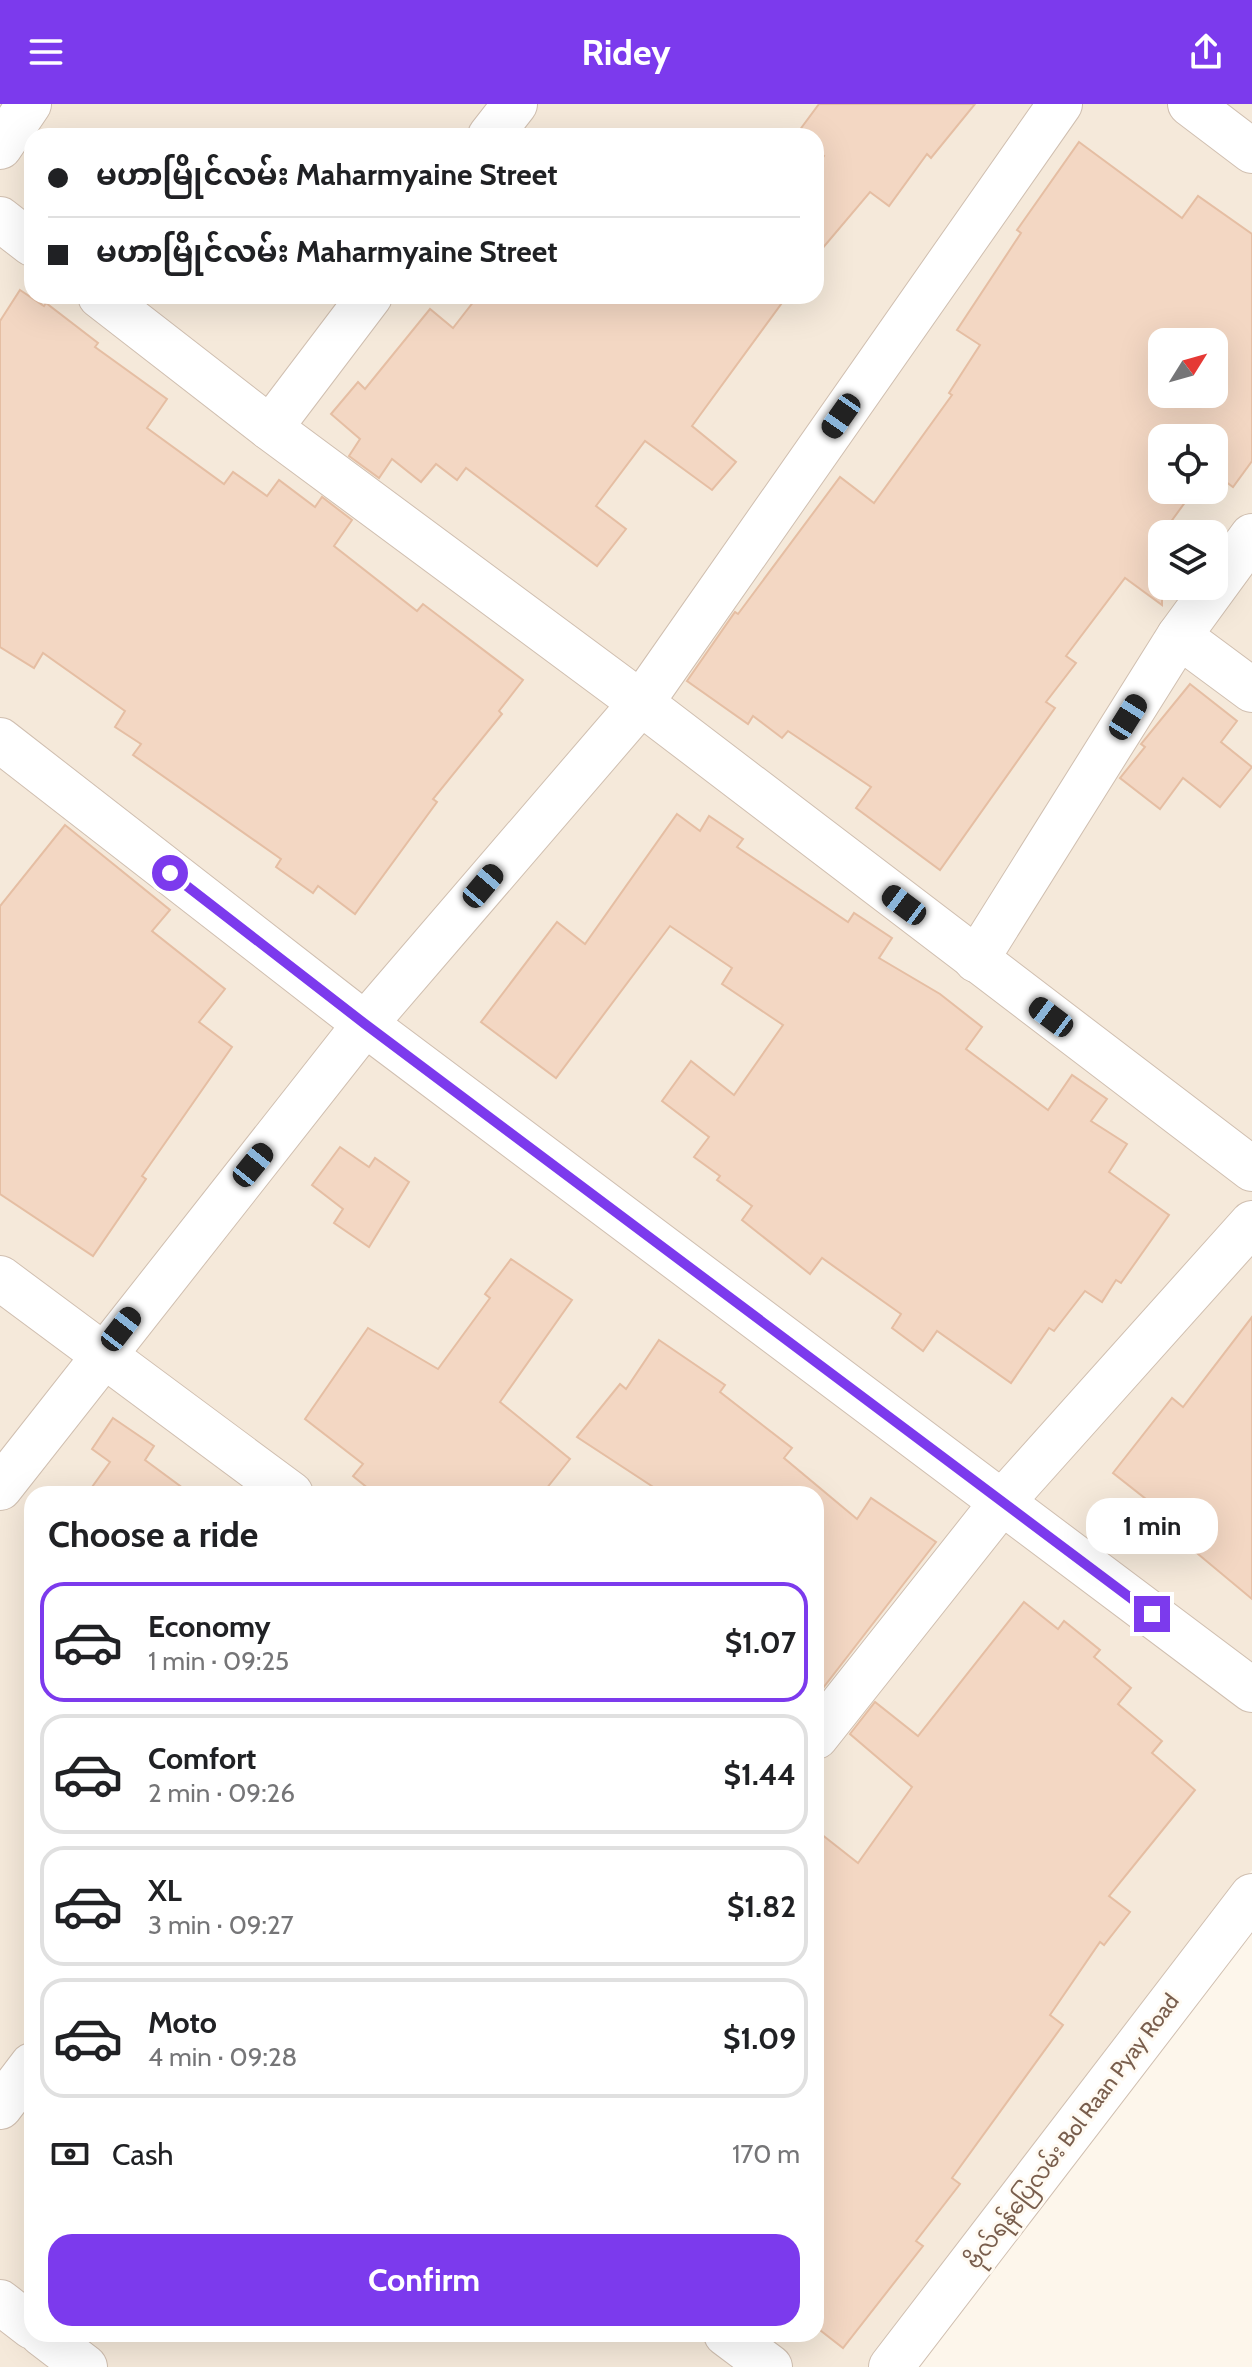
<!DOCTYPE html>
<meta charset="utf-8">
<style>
body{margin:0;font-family:Cabin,"Noto Sans Myanmar",sans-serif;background:#f2f2f2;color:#202124;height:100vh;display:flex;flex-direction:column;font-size:30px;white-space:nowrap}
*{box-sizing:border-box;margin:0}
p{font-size:26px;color:#757577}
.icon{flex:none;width:44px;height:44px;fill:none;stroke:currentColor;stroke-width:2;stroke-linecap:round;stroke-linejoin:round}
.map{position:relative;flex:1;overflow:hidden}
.details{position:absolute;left:24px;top:1382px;width:800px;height:856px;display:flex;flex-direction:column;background:#fff;border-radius:24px;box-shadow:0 8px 32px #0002}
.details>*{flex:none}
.hud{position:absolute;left:24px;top:24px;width:800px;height:176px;border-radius:24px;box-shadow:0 8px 32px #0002;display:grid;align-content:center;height:176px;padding:0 24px;background:#fff}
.needle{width:52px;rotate:53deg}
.tools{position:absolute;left:1148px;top:224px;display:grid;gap:16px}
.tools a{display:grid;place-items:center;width:80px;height:80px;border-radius:16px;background:#fff;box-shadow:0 8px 32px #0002;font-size:40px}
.end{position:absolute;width:36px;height:36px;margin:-18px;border:10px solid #7c3aed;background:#fff;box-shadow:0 0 0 4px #fff}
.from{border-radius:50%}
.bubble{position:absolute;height:56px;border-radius:24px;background:#fff;box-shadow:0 8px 32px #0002;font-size:26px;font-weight:700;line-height:56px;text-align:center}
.car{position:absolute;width:24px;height:48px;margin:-24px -12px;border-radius:10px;box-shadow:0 0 6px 2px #0007;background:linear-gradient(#222 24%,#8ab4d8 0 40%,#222 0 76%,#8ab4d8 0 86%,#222 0)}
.hud b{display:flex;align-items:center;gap:28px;height:76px;font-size:30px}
.hud b+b{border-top:2px solid #e0e0e0}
.hud i{width:20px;height:20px;background:#202124}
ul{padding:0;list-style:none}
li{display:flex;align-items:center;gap:24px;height:120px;margin:0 16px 12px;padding:0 8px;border:4px solid #e0e0e0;border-radius:24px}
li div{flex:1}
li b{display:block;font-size:30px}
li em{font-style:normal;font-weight:700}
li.on{border-color:#7c3aed}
li>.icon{width:72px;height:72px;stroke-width:1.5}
h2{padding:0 24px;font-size:36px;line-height:96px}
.pay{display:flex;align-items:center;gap:20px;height:88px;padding:0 24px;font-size:30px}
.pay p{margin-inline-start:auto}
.primary-button{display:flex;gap:16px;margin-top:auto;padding:16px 24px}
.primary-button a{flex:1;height:92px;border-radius:24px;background:#7c3aed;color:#fff;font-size:32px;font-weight:700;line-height:92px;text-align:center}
header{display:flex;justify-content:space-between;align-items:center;height:104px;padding:0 24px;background:#7c3aed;color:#fff;font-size:36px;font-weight:700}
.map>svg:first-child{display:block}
</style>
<header><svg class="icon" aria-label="menu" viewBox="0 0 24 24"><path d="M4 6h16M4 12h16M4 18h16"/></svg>Ridey<svg class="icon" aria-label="share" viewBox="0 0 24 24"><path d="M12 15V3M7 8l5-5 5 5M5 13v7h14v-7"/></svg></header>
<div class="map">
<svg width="1252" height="2263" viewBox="0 0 1252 2263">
<rect width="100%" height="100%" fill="#fdf6eb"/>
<path fill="#f5e9da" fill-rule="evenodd" d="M0,0H1252V1766L873,2263H0ZM32,32H816V192H32ZM1162,238H1214V290H1162ZM1162,334H1214V386H1162ZM1162,430H1214V482H1162ZM32,1390H816V2230H32Z"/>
<g fill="#f3d7c3" stroke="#e5bea3" stroke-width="2" fill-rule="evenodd">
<polygon points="819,0 975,0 931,54 927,50 889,102 870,88 816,152 816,62 824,52 816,46 816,32 796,31"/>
<path d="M1079,38L1182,114L1198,92L1252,130V357L1233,383L1214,369V334H1162V386H1194L1162,430V501L1125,474L1066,552L1076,559L1046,598L1055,604L940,766L856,704L871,683L788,627L782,634L753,612L748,620L687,577L735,508L738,510L840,373L874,399L952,291L949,289L980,241L957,226L1021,129L1017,126ZM1162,238H1214V290H1162Z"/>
<polygon points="20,186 44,202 46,199 98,239 95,243 167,295 147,324 224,380 233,368 267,392 279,376 315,403 322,393 352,416 334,442 417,507 423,500 523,576 499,607 502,610 433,695 437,698 355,810 318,782 313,789 276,763 281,755 133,651 141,640 115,623 125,607 43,549 34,564 0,543 0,217"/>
<polygon points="478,192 787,192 692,322 736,358 712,386 645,337 596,402 626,425 597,462 466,364 457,376 436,360 421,378 392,355 379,374 349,352 360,335 331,310 358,278 365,285 430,205 453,224"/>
<polygon points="1190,580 1237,617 1221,638 1252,663 1220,703 1183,674 1160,705 1120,674 1145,643 1141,640"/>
<polygon points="677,710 700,727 709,712 743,735 737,743 848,818 854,809 892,834 879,854 940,890 982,923 966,945 1048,1006 1072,971 1107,995 1091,1017 1127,1040 1109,1068 1169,1111 1121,1179 1116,1176 1102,1198 1085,1187 1054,1227 1049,1224 1011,1279 937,1227 923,1247 892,1224 901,1210 822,1154 810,1170 742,1116 752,1102 717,1076 720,1072 694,1053 709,1033 662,997 691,957 734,991 783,921 722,880 732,864 670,822 556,974 481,918 557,818 585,840"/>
<polygon points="65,721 170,806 152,827 225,885 199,918 232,943 142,1072 146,1075 93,1152 0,1090 0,802"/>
<polygon points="340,1043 369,1063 375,1054 409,1078 369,1143 334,1119 343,1105 312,1081"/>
<polygon points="511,1155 572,1196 500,1298 570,1355 542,1390 375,1390 353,1372 363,1360 305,1315 368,1224 438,1265 490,1194 485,1190"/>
<polygon points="1252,1213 1252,1495 1150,1410 1156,1403 1113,1369 1172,1294 1183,1303"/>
<polygon points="659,1236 725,1281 720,1288 792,1344 784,1354 857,1415 871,1394 936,1438 816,1593 816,1390 664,1390 577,1333 620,1280 626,1285"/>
<polygon points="113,1314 154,1342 145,1356 191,1390 87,1390 110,1358 92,1345"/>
<polygon points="1024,1498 1058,1525 1064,1517 1100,1546 1094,1553 1131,1584 1118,1600 1162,1637 1152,1649 1195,1686 1109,1792 1130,1808 1104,1841 1100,1838 1050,1911 1063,1921 952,2074 960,2080 916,2137 923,2142 843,2244 816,2223 816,1726 858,1759 912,1683 850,1630 875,1598 918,1632"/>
</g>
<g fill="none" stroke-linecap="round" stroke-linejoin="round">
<defs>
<g id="minor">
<polyline points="1190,0 1252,47"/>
<polyline points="490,32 515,0"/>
<polyline points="0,43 29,0"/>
<polyline points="0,115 32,140"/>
<polyline points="100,192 270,324 641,599 1252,1065"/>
<polyline points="270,324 370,192"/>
<polyline points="1179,532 1252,586"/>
<polyline points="0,636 365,920 1252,1586"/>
<polyline points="976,856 1179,532 1252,432"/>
<polyline points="0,1174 291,1390"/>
<polyline points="0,1384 365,920 641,599 1060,0"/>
<polyline points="816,1633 1003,1397 1252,1119"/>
<polyline points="0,2003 32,1961"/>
<polyline points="0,2198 32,2223"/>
<polyline points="42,2230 85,2263"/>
<polyline points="726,2230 770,2263"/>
<polyline points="891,2263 1252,1792"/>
</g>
</defs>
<use href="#minor" stroke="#d0bfb0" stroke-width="46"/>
<use href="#minor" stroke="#fff" stroke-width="44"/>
</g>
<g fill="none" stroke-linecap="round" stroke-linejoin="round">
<polyline stroke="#7c3aed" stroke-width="10" points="170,769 365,920 1152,1510"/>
</g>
<g text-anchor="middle" stroke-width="6" stroke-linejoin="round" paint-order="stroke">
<g font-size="22" fill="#795e4d" stroke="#fffaf2">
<text transform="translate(1072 2027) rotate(-53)" y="8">ဗိုလ်ရန်ပြေလမ်း Bol Raan Pyay Road</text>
</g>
</g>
</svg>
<div class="tools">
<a><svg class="needle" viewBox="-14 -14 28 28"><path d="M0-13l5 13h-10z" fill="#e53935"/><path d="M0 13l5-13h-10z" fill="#757577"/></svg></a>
<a><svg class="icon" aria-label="locate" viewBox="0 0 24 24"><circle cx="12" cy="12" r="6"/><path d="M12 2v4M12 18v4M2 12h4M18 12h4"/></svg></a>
<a><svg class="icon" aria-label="layers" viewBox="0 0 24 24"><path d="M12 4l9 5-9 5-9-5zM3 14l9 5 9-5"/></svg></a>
</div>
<i class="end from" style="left:170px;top:769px"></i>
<i class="end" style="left:1152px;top:1510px"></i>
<div class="bubble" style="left:1086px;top:1394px;width:132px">1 min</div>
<i class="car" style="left:841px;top:312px;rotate:215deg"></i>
<i class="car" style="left:1128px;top:613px;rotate:32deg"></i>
<i class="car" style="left:483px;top:782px;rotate:40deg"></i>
<i class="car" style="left:904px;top:801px;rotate:307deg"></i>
<i class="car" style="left:1051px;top:913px;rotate:307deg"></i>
<i class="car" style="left:253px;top:1061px;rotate:39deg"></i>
<i class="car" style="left:121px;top:1225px;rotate:38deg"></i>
<div class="hud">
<b><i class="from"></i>မဟာမြိုင်လမ်း Maharmyaine Street</b>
<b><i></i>မဟာမြိုင်လမ်း Maharmyaine Street</b>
</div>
<section class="details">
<h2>Choose a ride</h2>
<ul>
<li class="on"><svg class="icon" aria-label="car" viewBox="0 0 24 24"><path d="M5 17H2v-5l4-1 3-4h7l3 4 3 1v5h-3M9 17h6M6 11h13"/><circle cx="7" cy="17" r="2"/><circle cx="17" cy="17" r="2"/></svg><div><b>Economy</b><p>1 min · 09:25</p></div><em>$1.07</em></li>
<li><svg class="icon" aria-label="car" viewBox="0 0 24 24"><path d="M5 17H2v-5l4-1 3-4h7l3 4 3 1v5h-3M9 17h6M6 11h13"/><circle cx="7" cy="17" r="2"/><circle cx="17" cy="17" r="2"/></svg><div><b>Comfort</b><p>2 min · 09:26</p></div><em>$1.44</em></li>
<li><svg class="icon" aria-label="car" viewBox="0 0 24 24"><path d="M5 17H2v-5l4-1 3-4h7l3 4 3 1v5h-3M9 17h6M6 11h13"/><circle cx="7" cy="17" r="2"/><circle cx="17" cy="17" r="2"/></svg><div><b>XL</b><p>3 min · 09:27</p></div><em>$1.82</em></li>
<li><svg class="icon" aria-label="car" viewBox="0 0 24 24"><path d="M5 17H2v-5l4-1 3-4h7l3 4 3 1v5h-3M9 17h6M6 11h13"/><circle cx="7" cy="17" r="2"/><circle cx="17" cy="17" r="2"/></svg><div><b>Moto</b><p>4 min · 09:28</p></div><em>$1.09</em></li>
</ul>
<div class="pay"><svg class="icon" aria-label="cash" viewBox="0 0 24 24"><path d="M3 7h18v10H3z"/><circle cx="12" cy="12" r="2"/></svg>Cash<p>170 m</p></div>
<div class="primary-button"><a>Confirm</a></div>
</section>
</div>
